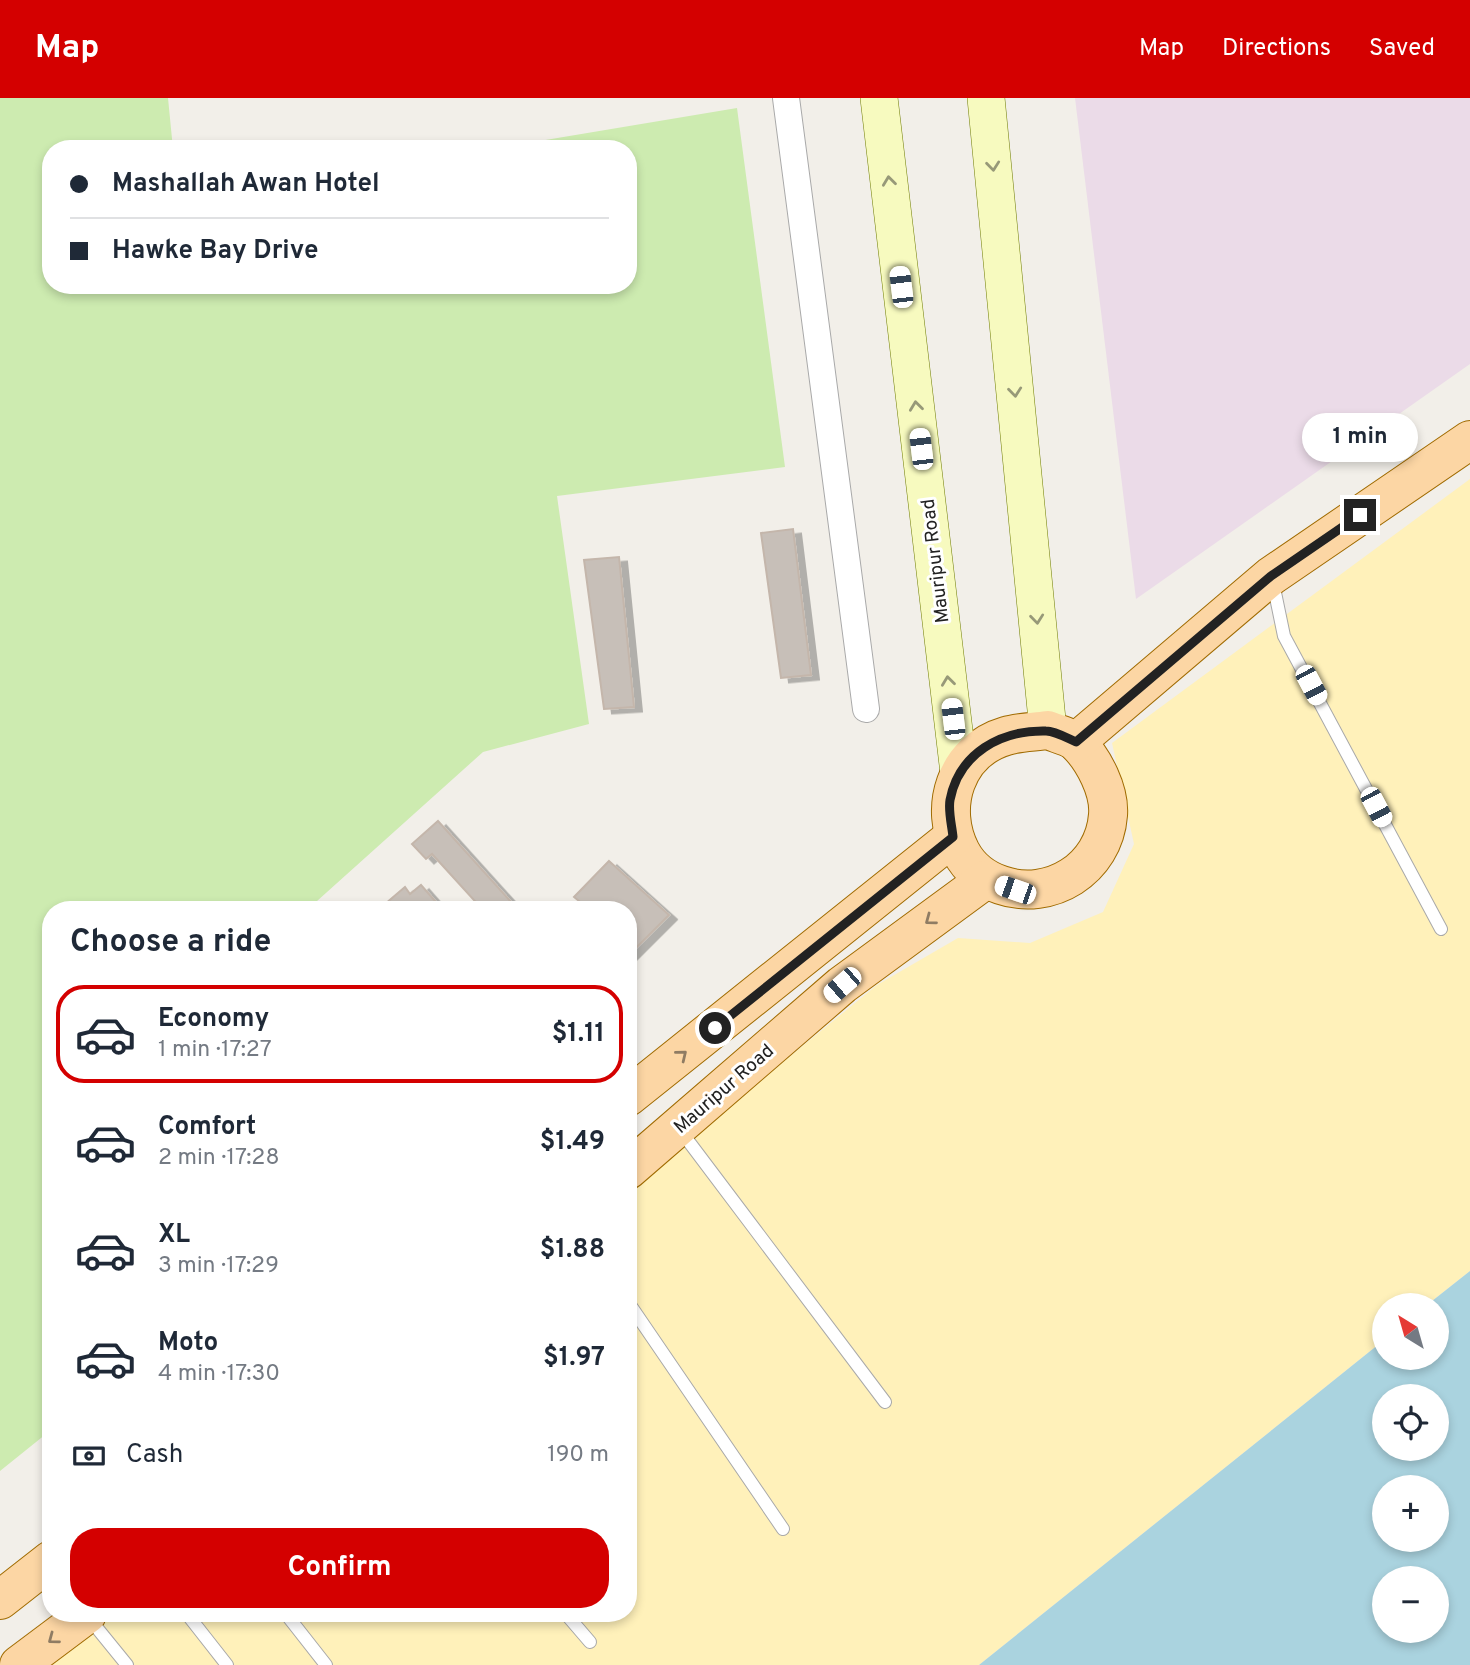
<!DOCTYPE html>
<meta charset="utf-8">
<style>
body{margin:0;font-family:Overpass,sans-serif;background:#f6f6f7;color:#1f2937;height:100vh;display:flex;flex-direction:column;font-size:26px;white-space:nowrap}
*{box-sizing:border-box;margin:0}
p{font-size:23px;color:#747a83}
.icon{flex:none;width:38px;height:38px;fill:none;stroke:currentColor;stroke-width:2;stroke-linecap:round;stroke-linejoin:round}
.map{position:relative;flex:1;overflow:hidden}
.panel{position:absolute;left:42px;top:803px;width:595px;height:721px;display:flex;flex-direction:column;background:#fff;border-radius:28px;box-shadow:0 4px 10px #0003}
.panel>*{flex:none}
.guide{position:absolute;left:42px;top:42px;width:595px;height:154px;border-radius:28px;box-shadow:0 4px 10px #0003;display:grid;align-content:center;height:154px;padding:0 28px;background:#fff}
.needle{width:46px;rotate:323deg}
.controls{position:absolute;left:1372px;top:1195px;display:grid;gap:14px}
.controls a{display:grid;place-items:center;width:77px;height:77px;border-radius:50%;background:#fff;box-shadow:0 4px 10px #0003;font-size:35px}
.end{position:absolute;width:32px;height:32px;margin:-16px;border:9px solid #222;background:#fff;box-shadow:0 0 0 4px #fff}
.from{border-radius:50%}
.bubble{position:absolute;height:49px;border-radius:24px;background:#fff;box-shadow:0 4px 10px #0003;font-size:23px;font-weight:700;line-height:49px;text-align:center}
.car{position:absolute;width:21px;height:42px;margin:-21px -10px;border-radius:9px;box-shadow:0 0 5px 2px #0007;background:linear-gradient(#fff 24%,#345 0 40%,#fff 0 76%,#345 0 86%,#fff 0)}
.guide b{display:flex;align-items:center;gap:24px;height:66px;font-size:26px}
.guide b+b{border-top:2px solid #e0e1e3}
.guide i{width:18px;height:18px;background:#1f2937}
ul{padding:0;list-style:none}
li{display:flex;align-items:center;gap:21px;height:98px;margin:0 14px 10px;padding:0 14px;border:4px solid transparent;border-radius:28px}
li div{flex:1}
li b{display:block;font-size:26px}
li em{font-style:normal;font-weight:700}
li.active{border-color:#d40000}
li>.icon{width:63px;height:63px;stroke-width:1.5}
h2{padding:0 28px;font-size:32px;line-height:84px}
.pay{display:flex;align-items:center;gap:18px;height:77px;padding:0 28px;font-size:26px}
.pay p{margin-inline-start:auto}
.button{display:flex;gap:14px;margin-top:auto;padding:14px 28px}
.button a{flex:1;height:80px;border-radius:28px;background:#d40000;color:#fff;font-size:28px;font-weight:700;line-height:80px;text-align:center}
header{display:flex;align-items:center;gap:42px;box-sizing:border-box;height:98px;padding:0 35px;background:#d40000;color:#fff}
header strong{font-size:33px}
nav{display:flex;gap:38px;margin-inline-start:auto;font-size:24px}
.map>svg:first-child{display:block}
</style>
<header>
<strong>Map</strong>
<nav><a>Map</a><a>Directions</a><a>Saved</a></nav>
</header>
<div class="map">
<svg width="1470" height="1567" viewBox="0 0 1470 1567">
<defs>
<filter id="shadow"><feDropShadow dx="8" dy="4.5" stdDeviation="0" flood-color="#0004"/></filter>
</defs>
<rect width="100%" height="100%" fill="#f2efe9"/>
<polygon fill="#ebdbe8" points="1075,0 1470,0 1470,266 1136,501"/>
<polygon fill="#cdebb0" points="0,0 168,0 173,51 51,51 51,187 628,187 628,51 491,51 737,10 785,369 557,398 589,626 483,654 307,812 51,812 51,1332 0,1373"/>
<polygon fill="#fff1ba" points="1470,381 1470,1173 1427,1207 1384,1208 1384,1242 979,1567 48,1567 111,1516 628,1516 628,1091 877,887 958,840 1030,845 1103,814 1134,746 1112,645"/>
<path fill="#aad3df" fill-rule="evenodd" d="M1470,1173V1567H979L1384,1242V1260H1437V1208L1427,1207ZM1384,1298H1437V1351H1384ZM1384,1390H1437V1442H1384ZM1384,1480H1437V1533H1384Z"/>
<g fill="#c7bfb8" stroke="#c4b6ab" stroke-width="2" filter="url(#shadow)">
<polygon points="793,431 811,577 781,580 761,435"/>
<polygon points="619,459 634,609 604,611 584,462"/>
<polygon points="438,723 513,806 506,812 483,812 432,756 426,761 412,746"/>
<polygon points="609,763 669,817 630,856 628,812 590,812 574,799"/>
<polygon points="421,787 443,812 378,812 405,789 410,796"/>
</g>
<g fill="none" stroke-linecap="round" stroke-linejoin="round">
<defs>
<g id="lane">
<polyline points="1273,485 1284,538 1441,831"/>
<polyline points="680,1032 885,1304"/>
<polyline points="628,1204 783,1431"/>
<polyline points="187,1516 227,1567"/>
<polyline points="286,1516 326,1567"/>
<polyline points="566,1516 590,1544"/>
<polyline points="88,1519 127,1567"/>
</g>
<polyline id="street" points="786,0 866,611"/>
<g id="secondary">
<polyline points="879,0 959,675"/>
<polyline points="986,0 1048,632"/>
</g>
<g id="primary">
<path d="M1048,632C1057,636 1071,639 1077,645C1094,662 1110,693 1108,717C1104,771 1050,804 1001,787C983,781 970,771 961,754C938,710 955,653 1006,638C1019,634 1035,634 1048,632Z"/>
<polyline points="1076,644 1271,478 1470,342"/>
<polyline points="628,999 953,739"/>
<polyline points="628,1072 842,887 985,782"/>
<polyline points="0,1502 51,1462"/>
<polyline points="19,1567 87,1516"/>
</g>
</defs>
<use href="#lane" stroke="#a9a9a9" stroke-width="14"/>
<use href="#street" stroke="#a9a9a9" stroke-width="28"/>
<use href="#secondary" stroke="#707d05" stroke-width="38"/>
<use href="#primary" stroke="#a06b00" stroke-width="40"/>
<use href="#lane" stroke="#fff" stroke-width="12"/>
<use href="#street" stroke="#fff" stroke-width="26"/>
<use href="#secondary" stroke="#f7fabf" stroke-width="37"/>
<use href="#primary" stroke="#fcd6a4" stroke-width="38"/>
</g>
<defs><path id="oneway-chevron" d="M-2-3.5L2.5 0L-2 3.5" fill="none" stroke-width="1.6" stroke-linecap="round" stroke-linejoin="round" transform="scale(1.75)"/></defs>
<g stroke="#979978">
<use href="#oneway-chevron" transform="translate(993 68) rotate(84)"/>
<use href="#oneway-chevron" transform="translate(889 83) rotate(-97)"/>
<use href="#oneway-chevron" transform="translate(1015 294) rotate(84)"/>
<use href="#oneway-chevron" transform="translate(916 308) rotate(-97)"/>
<use href="#oneway-chevron" transform="translate(1037 521) rotate(84)"/>
<use href="#oneway-chevron" transform="translate(948 583) rotate(-97)"/>
</g>
<g stroke="#8f7c63">
<use href="#oneway-chevron" transform="translate(930 822) rotate(143)"/>
<use href="#oneway-chevron" transform="translate(682 957) rotate(-39)"/>
<use href="#oneway-chevron" transform="translate(53 1541) rotate(143)"/>
</g>
<g fill="none" stroke-linecap="round" stroke-linejoin="round">
<path stroke="#222" stroke-width="9" d="M715,930L953,739C952,728 948,713 950,702C959,655 1001,632 1046,633C1055,633 1067,640 1076,644L1271,478L1360,417"/>
</g>
<g text-anchor="middle" stroke-width="6" stroke-linejoin="round" paint-order="stroke">
<g font-size="19" fill="#222" stroke="#fff">
<text transform="translate(934 463) rotate(-97)" y="7">Mauripur Road</text>
<text transform="translate(723 990) rotate(-41)" y="7">Mauripur Road</text>
</g>
</g>
</svg>
<div class="controls">
<a><svg class="needle" viewBox="-14 -14 28 28"><path d="M0-13l5 13h-10z" fill="#e53935"/><path d="M0 13l5-13h-10z" fill="#747a83"/></svg></a>
<a><svg class="icon" aria-label="locate" viewBox="0 0 24 24"><circle cx="12" cy="12" r="6"/><path d="M12 2v4M12 18v4M2 12h4M18 12h4"/></svg></a>
<a>+</a>
<a>−</a>
</div>
<i class="end from" style="left:715px;top:930px"></i>
<i class="end" style="left:1360px;top:417px"></i>
<div class="bubble" style="left:1302px;top:315px;width:116px">1 min</div>
<i class="car" style="left:901px;top:189px;rotate:353deg"></i>
<i class="car" style="left:921px;top:351px;rotate:353deg"></i>
<i class="car" style="left:1311px;top:587px;rotate:152deg"></i>
<i class="car" style="left:953px;top:621px;rotate:353deg"></i>
<i class="car" style="left:1376px;top:709px;rotate:152deg"></i>
<i class="car" style="left:1015px;top:792px;rotate:289deg"></i>
<i class="car" style="left:842px;top:887px;rotate:229deg"></i>
<div class="guide">
<b><i class="from"></i>Mashallah Awan Hotel</b>
<b><i></i>Hawke Bay Drive</b>
</div>
<section class="panel">
<h2>Choose a ride</h2>
<ul>
<li class="active"><svg class="icon" aria-label="car" viewBox="0 0 24 24"><path d="M5 17H2v-5l4-1 3-4h7l3 4 3 1v5h-3M9 17h6M6 11h13"/><circle cx="7" cy="17" r="2"/><circle cx="17" cy="17" r="2"/></svg><div><b>Economy</b><p>1 min · 17:27</p></div><em>$1.11</em></li>
<li><svg class="icon" aria-label="car" viewBox="0 0 24 24"><path d="M5 17H2v-5l4-1 3-4h7l3 4 3 1v5h-3M9 17h6M6 11h13"/><circle cx="7" cy="17" r="2"/><circle cx="17" cy="17" r="2"/></svg><div><b>Comfort</b><p>2 min · 17:28</p></div><em>$1.49</em></li>
<li><svg class="icon" aria-label="car" viewBox="0 0 24 24"><path d="M5 17H2v-5l4-1 3-4h7l3 4 3 1v5h-3M9 17h6M6 11h13"/><circle cx="7" cy="17" r="2"/><circle cx="17" cy="17" r="2"/></svg><div><b>XL</b><p>3 min · 17:29</p></div><em>$1.88</em></li>
<li><svg class="icon" aria-label="car" viewBox="0 0 24 24"><path d="M5 17H2v-5l4-1 3-4h7l3 4 3 1v5h-3M9 17h6M6 11h13"/><circle cx="7" cy="17" r="2"/><circle cx="17" cy="17" r="2"/></svg><div><b>Moto</b><p>4 min · 17:30</p></div><em>$1.97</em></li>
</ul>
<div class="pay"><svg class="icon" aria-label="cash" viewBox="0 0 24 24"><path d="M3 7h18v10H3z"/><circle cx="12" cy="12" r="2"/></svg>Cash<p>190 m</p></div>
<div class="button"><a>Confirm</a></div>
</section>
</div>
